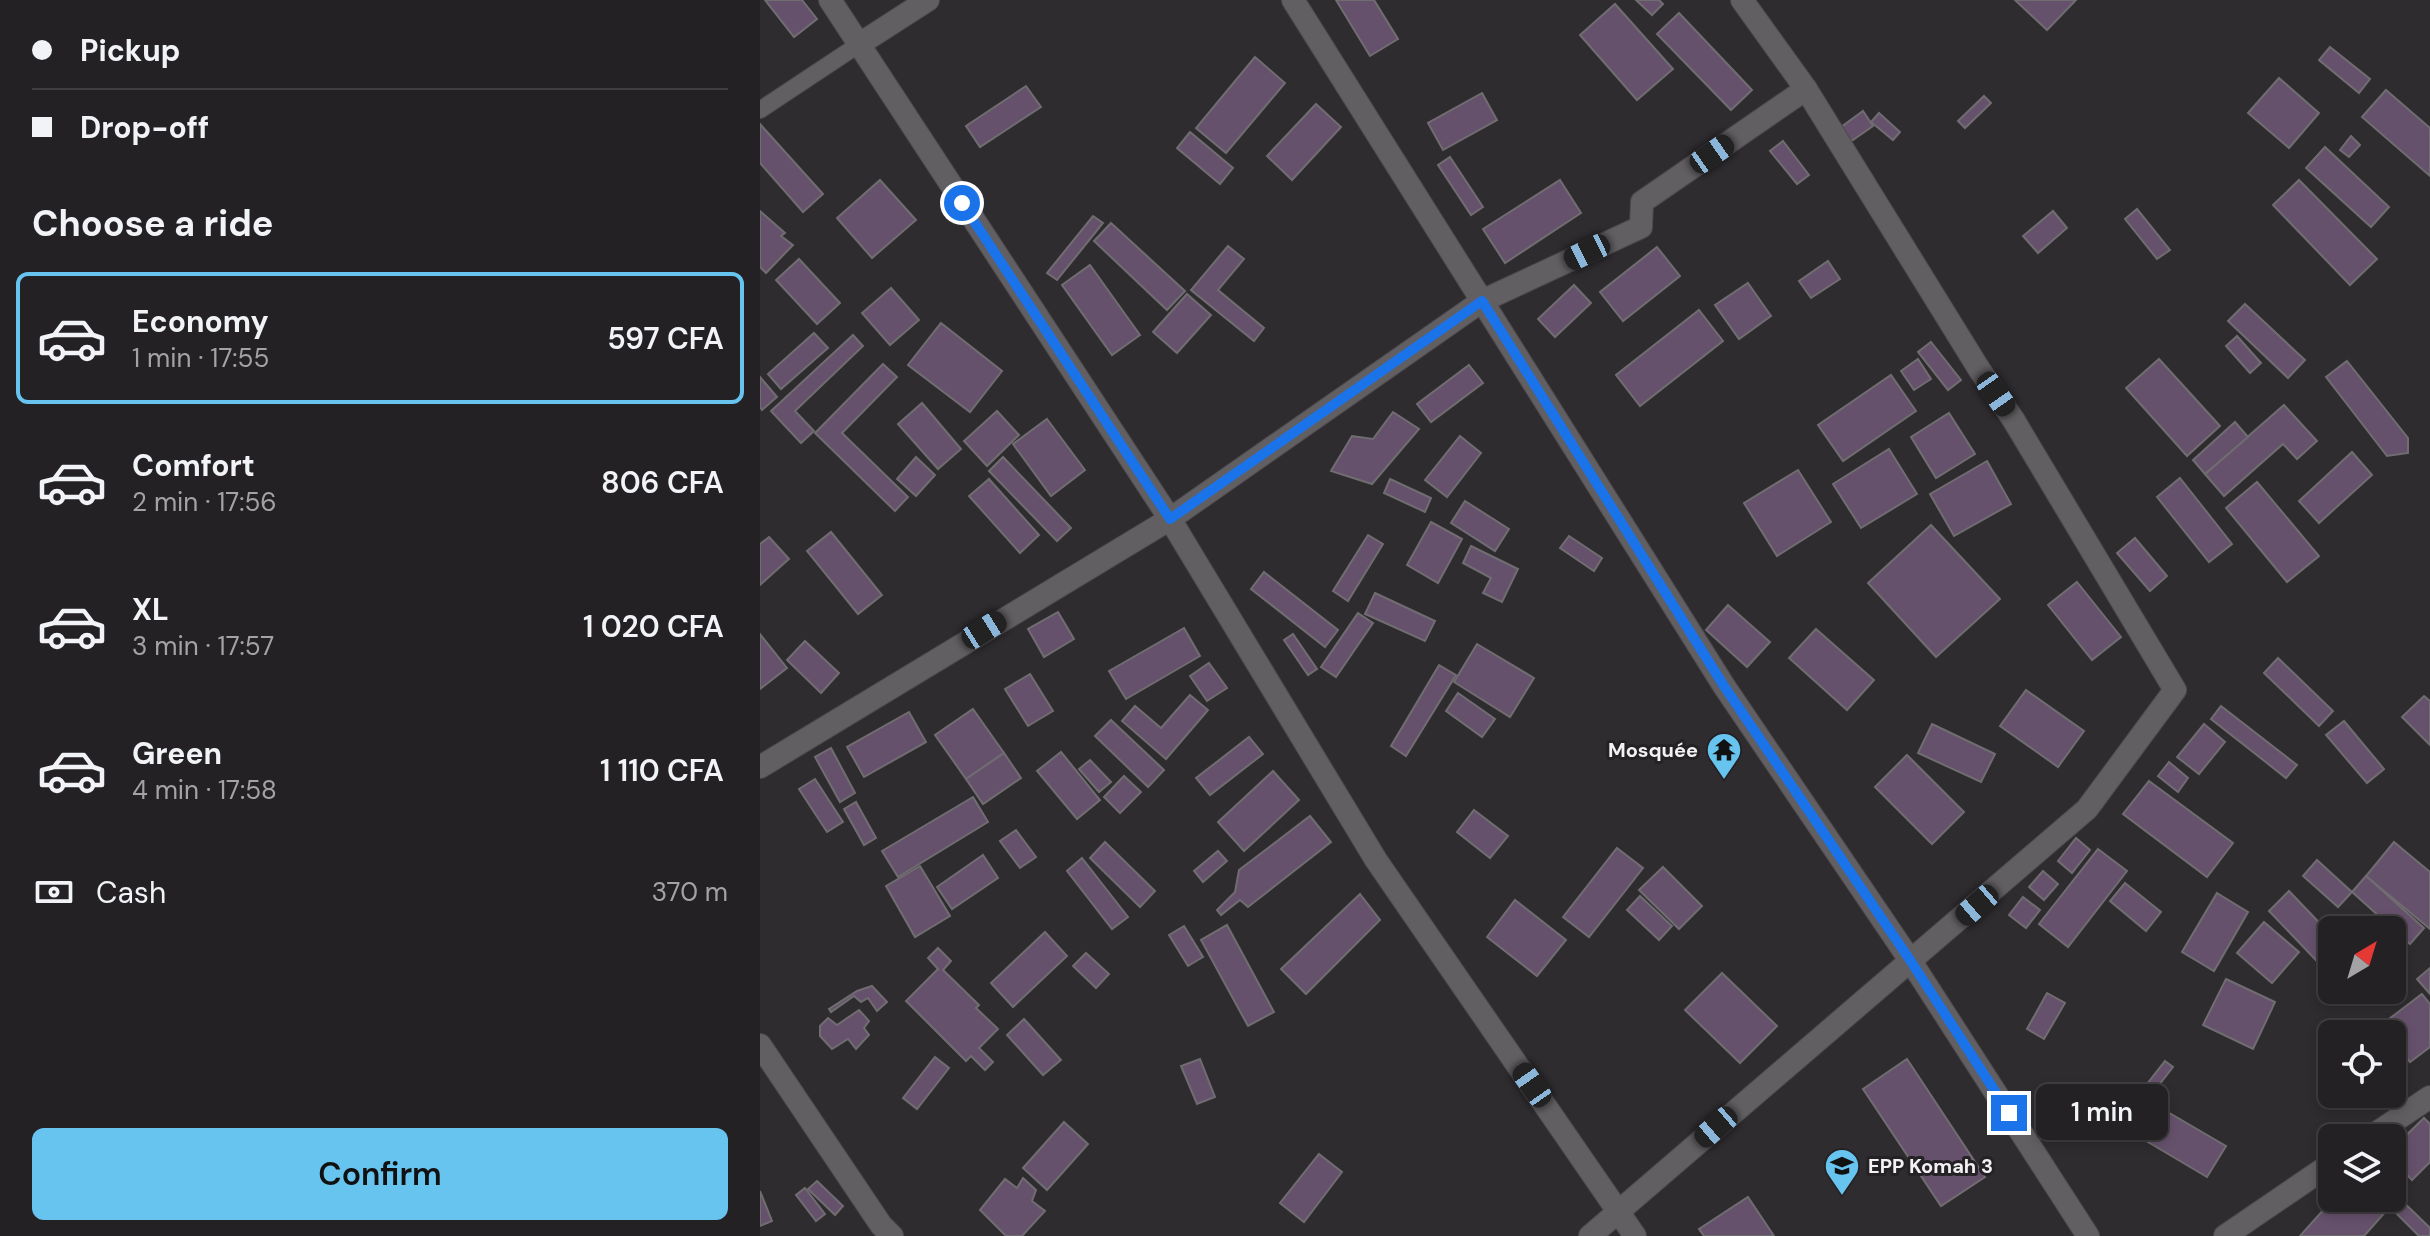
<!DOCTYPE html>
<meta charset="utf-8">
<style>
body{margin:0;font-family:"DM Sans",sans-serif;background:#2f2e31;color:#f1f3f6;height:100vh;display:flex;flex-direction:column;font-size:30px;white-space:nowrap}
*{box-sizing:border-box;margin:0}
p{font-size:26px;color:#a3a3a6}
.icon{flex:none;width:44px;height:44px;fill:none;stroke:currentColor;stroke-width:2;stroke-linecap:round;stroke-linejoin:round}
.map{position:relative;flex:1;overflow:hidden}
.panel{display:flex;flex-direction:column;background:#232124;width:760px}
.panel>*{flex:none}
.hud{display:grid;align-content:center;height:176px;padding:0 32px;background:#232124}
.needle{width:52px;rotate:38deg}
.buttons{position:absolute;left:1558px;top:916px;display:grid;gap:16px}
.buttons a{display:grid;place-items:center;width:88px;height:88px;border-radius:12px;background:#232124;box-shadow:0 4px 12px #0003,0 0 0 2px #403e41;font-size:40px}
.end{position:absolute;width:36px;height:36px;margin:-18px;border:10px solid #1a73e8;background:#fff;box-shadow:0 0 0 4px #fff}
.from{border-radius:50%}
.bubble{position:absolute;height:56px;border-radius:12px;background:#232124;box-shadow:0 4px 12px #0003,0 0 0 2px #403e41;font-size:26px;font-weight:600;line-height:56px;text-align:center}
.car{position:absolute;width:24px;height:48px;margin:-24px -12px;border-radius:10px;box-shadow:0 0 6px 2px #0007;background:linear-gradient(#222 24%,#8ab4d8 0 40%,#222 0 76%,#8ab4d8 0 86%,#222 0)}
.hud b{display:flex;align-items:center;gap:28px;height:76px;font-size:30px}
.hud b+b{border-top:2px solid #403e41}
.hud i{width:20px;height:20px;background:#f1f3f6}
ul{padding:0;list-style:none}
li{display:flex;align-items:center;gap:24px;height:132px;margin:0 16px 12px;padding:0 16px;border:4px solid transparent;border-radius:12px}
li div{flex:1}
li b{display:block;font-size:30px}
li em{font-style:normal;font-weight:600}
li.selected{border-color:#66c4ef}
li>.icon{width:72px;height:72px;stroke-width:1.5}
h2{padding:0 32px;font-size:36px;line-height:96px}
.pay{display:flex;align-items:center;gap:20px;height:88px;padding:0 32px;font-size:30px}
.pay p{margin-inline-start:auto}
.primary-button{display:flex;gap:16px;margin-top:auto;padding:16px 32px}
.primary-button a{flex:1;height:92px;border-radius:12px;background:#66c4ef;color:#111;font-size:32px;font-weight:600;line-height:92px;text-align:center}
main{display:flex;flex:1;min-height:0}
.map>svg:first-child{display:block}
</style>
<main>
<section class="panel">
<div class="hud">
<b><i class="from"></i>Pickup</b>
<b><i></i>Drop-off</b>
</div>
<h2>Choose a ride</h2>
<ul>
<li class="selected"><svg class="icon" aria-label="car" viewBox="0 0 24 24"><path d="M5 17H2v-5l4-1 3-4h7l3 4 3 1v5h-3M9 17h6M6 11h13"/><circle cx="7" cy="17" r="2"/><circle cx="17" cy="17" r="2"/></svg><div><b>Economy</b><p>1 min · 17:55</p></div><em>597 CFA</em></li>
<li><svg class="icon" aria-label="car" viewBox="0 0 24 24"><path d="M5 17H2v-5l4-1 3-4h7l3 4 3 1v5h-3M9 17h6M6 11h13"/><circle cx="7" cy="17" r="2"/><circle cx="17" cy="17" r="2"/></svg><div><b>Comfort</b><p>2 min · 17:56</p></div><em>806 CFA</em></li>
<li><svg class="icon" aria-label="car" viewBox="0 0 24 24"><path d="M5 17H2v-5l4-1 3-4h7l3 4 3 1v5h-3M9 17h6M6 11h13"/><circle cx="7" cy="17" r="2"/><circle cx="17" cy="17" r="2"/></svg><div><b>XL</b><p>3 min · 17:57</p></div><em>1 020 CFA</em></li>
<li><svg class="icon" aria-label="car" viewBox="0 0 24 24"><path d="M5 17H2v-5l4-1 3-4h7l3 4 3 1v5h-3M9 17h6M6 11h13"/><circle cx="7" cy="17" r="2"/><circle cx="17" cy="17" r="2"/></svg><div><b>Green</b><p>4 min · 17:58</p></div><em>1 110 CFA</em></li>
</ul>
<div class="pay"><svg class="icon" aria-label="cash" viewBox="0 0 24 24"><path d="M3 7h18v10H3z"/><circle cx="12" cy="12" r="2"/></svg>Cash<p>370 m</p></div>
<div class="primary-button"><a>Confirm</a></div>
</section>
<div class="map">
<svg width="1670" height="1236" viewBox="0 0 1670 1236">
<rect width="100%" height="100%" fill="#2f2c30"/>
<g fill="#66516c" stroke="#706d71" stroke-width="2">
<polygon points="5,0 42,0 57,19 34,37"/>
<polygon points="576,0 614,0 638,39 610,56"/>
<polygon points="876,0 899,0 903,4 892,15"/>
<polygon points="1255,0 1316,0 1287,30"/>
<polygon points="855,4 913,69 877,100 820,35"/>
<polygon points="919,13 992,90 971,110 897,34"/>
<polygon points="1570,47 1610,79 1599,93 1559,60"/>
<polygon points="495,57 525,83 466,153 436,128"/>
<polygon points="1519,78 1559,113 1529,148 1488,113"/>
<polygon points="266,86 281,107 220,147 206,126"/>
<polygon points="1626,90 1670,128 1670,176 1602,117"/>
<polygon points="722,93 737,120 683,150 668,123"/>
<polygon points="1224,96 1231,103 1205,128 1198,121"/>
<polygon points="556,104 581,127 532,180 507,156"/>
<polygon points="1103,111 1113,126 1087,144 1077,130"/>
<polygon points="1119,113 1140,132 1133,140 1111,122"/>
<polygon points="0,124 63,194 43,212 0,163"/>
<polygon points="430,132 473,168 460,184 417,148"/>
<polygon points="1591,136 1600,145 1589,157 1580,150"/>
<polygon points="1023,141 1049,175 1037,184 1010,151"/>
<polygon points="1565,147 1629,207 1611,227 1546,168"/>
<polygon points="690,157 723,207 711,215 678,165"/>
<polygon points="120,180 156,220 112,258 77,218"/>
<polygon points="800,180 821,213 745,263 723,229"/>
<polygon points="1539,180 1617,259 1590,285 1513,205"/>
<polygon points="1377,209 1410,250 1397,259 1365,219"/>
<polygon points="0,211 25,233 21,236 33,245 6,273 0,267"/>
<polygon points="1293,211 1307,228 1278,253 1263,236"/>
<polygon points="333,216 343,223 297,280 287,273"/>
<polygon points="351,223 425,291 407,310 334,241"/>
<polygon points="468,246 484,259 458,290 504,328 494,341 431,290"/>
<polygon points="897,247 920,276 863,321 840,292"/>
<polygon points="39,259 80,303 57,324 16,280"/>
<polygon points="1068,261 1080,279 1051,298 1039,281"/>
<polygon points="330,265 380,335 352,355 302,285"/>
<polygon points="988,283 1011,316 979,339 955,305"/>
<polygon points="814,285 831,303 795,337 778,319"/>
<polygon points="131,288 159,320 130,345 102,313"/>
<polygon points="427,294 451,315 417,353 393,332"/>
<polygon points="1485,304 1545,360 1528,378 1468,321"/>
<polygon points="939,310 963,341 880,406 856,375"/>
<polygon points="181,323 242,371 210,412 148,365"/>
<polygon points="54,333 68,348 21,389 8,374"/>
<polygon points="93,335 103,346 35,411 54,431 41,443 11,411"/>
<polygon points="1477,336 1501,363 1490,373 1466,346"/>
<polygon points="1171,342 1201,380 1188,390 1158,352"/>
<polygon points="1158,359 1171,379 1154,390 1141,371"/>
<polygon points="1399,359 1460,426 1427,456 1366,388"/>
<polygon points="1587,361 1648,438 1648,453 1627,456 1566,377"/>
<polygon points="123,364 137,377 82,433 148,497 135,511 55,433"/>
<polygon points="709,365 723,383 671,422 657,404"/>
<polygon points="1131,375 1156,411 1083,461 1058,425"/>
<polygon points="0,377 17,397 2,410 0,407"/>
<polygon points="162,403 201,449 178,469 138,424"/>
<polygon points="1524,405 1557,441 1537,459 1523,444 1464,496 1445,474"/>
<polygon points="237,411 259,435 227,466 204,441"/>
<polygon points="633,412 659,429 612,484 571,471 592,436 613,439"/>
<polygon points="1189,413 1215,454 1176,478 1151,437"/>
<polygon points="287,419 325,470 291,496 253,444"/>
<polygon points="1475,422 1488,437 1445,474 1433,460"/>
<polygon points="700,436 721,453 687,497 665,480"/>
<polygon points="1129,449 1157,494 1101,528 1073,484"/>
<polygon points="1592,452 1612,475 1559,523 1539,501"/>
<polygon points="156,457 175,475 156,496 137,479"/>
<polygon points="243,457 311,528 297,541 229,471"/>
<polygon points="1227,461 1251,504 1194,536 1170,494"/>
<polygon points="1038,470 1071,522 1017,556 984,503"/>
<polygon points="1420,478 1472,544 1449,562 1397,497"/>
<polygon points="229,479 279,535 260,553 209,496"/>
<polygon points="630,479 671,498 665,512 624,493"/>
<polygon points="1497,482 1559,556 1527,582 1466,508"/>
<polygon points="705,501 749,529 735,551 691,523"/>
<polygon points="671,522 702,539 678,583 647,565"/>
<polygon points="1171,525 1240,599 1176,657 1108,583"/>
<polygon points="71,532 122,595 98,614 47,551"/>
<polygon points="608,535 623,544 588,601 573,591"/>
<polygon points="809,536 842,558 834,571 800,548"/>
<polygon points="9,537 29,559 0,585 0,544"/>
<polygon points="1375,538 1407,576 1390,591 1357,553"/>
<polygon points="711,546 758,569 742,602 723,593 731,578 703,563"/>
<polygon points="504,572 578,630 565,647 491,589"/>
<polygon points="1317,582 1361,637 1332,660 1288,605"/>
<polygon points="615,593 675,621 665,641 605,614"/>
<polygon points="968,605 1010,642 987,667 946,630"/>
<polygon points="298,612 314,639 284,657 268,629"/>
<polygon points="598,613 613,623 576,677 561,667"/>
<polygon points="424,628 440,656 366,699 349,671"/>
<polygon points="1056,629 1114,680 1087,710 1029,658"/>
<polygon points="0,634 27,668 0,689"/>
<polygon points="533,634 557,669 548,675 524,640"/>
<polygon points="45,641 79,673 61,693 27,660"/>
<polygon points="717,644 774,678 750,717 694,682"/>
<polygon points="1518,658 1573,711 1559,726 1504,673"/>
<polygon points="449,663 467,688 447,701 430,676"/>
<polygon points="679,665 696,675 646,756 631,746"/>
<polygon points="270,674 293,711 268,726 245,689"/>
<polygon points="1266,690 1324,731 1298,767 1240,726"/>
<polygon points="698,693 735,719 722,737 686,711"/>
<polygon points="430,695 448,710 406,759 362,721 375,706 401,728"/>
<polygon points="1664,696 1670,701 1670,745 1642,717"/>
<polygon points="1461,706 1537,765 1526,778 1451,719"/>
<polygon points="213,709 244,753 206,779 175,735"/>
<polygon points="149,712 166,742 104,777 87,747"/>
<polygon points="351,720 404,770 388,787 335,736"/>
<polygon points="1584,721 1624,769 1607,783 1566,735"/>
<polygon points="1172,724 1235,754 1221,782 1158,753"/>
<polygon points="1444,724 1465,742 1439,774 1417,757"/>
<polygon points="489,737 503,754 450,795 436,778"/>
<polygon points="71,748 95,793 80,802 55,757"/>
<polygon points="301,752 340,800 317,819 277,771"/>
<polygon points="244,753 261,778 223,804 206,779"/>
<polygon points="1147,755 1204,812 1172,844 1115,787"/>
<polygon points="330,760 351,782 339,792 319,769"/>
<polygon points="1409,762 1428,778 1418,792 1398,776"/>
<polygon points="513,771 539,800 484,851 458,822"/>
<polygon points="364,776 381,792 360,813 344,797"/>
<polygon points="55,779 83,822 67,832 39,789"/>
<polygon points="1389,781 1473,843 1447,877 1363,814"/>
<polygon points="213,797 228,822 138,877 122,851"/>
<polygon points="96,802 116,838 104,845 84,809"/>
<polygon points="714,810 748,836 730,858 697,832"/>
<polygon points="550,816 571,842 488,907 480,900 461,915 457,910 475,892 479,870"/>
<polygon points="256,830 276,857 260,868 240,841"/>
<polygon points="1316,838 1330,850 1312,873 1298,861"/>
<polygon points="345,842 395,891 380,907 330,858"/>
<polygon points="1634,842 1670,872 1670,929 1606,876"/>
<polygon points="857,848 883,868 829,937 803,917"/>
<polygon points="1338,849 1367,871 1308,947 1279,924"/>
<polygon points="458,851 467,861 443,882 434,871"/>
<polygon points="223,855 238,878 192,909 177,887"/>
<polygon points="322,858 368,917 352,929 307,871"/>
<polygon points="1557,860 1592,892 1578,907 1543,876"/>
<polygon points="160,866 190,916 155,937 126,886"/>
<polygon points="903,867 942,906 919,929 879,890"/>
<polygon points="1283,871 1298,884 1284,900 1269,887"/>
<polygon points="1606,876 1664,928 1650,944 1592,892"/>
<polygon points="1365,883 1401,912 1386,931 1350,901"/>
<polygon points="1529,891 1572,936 1572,977 1509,911"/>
<polygon points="1457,893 1488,912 1454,971 1422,952"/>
<polygon points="600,894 620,920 546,994 521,969"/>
<polygon points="880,896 912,926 899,940 867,910"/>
<polygon points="1263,897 1280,910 1266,928 1249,915"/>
<polygon points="755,900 806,940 777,976 727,937"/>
<polygon points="1504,922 1539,952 1512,983 1477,953"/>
<polygon points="467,925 514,1012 488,1026 441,940"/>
<polygon points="424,926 443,957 428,966 409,935"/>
<polygon points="285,932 307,956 253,1007 231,983"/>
<polygon points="178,948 191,961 183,970 219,1005 216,1008 238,1029 219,1048 233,1062 225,1070 211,1056 206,1061 146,1001 178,969 168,958"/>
<polygon points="326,953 349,974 336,988 313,966"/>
<polygon points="1670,968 1670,994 1657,979"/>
<polygon points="962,973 1017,1026 980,1063 925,1010"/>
<polygon points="1466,979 1515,1002 1493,1049 1443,1025"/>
<polygon points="112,986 127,1002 117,1011 108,998 101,1002 94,996 71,1012 69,1009 97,991"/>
<polygon points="1287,993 1305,1003 1284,1039 1267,1029"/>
<polygon points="1662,994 1670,1004 1670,1047 1650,1062 1632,1039 1632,1034 1628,1034 1621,1025"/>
<polygon points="99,1010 109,1021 104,1028 109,1035 96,1049 88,1039 72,1049 60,1036 60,1026 68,1018 77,1025"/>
<polygon points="264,1019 301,1060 283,1075 247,1035"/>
<polygon points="175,1057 189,1068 157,1109 143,1098"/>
<polygon points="440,1059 455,1097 437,1104 421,1066"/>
<polygon points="1147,1059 1225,1177 1181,1206 1103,1089"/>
<polygon points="1405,1061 1413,1067 1388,1099 1380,1093"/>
<polygon points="1394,1104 1466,1146 1447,1177 1376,1135"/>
<polygon points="1664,1118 1670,1124 1670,1162 1652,1180 1632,1159 1632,1149"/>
<polygon points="304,1122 328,1144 287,1190 263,1168"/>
<polygon points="559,1154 582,1172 544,1222 520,1203"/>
<polygon points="263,1178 276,1190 272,1201 285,1211 262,1236 246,1236 220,1210 245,1179 257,1188"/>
<polygon points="57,1181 83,1206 75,1215 48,1189"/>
<polygon points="45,1188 65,1214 56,1221 36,1195"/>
<polygon points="0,1191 12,1221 0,1226"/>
<polygon points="1632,1191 1670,1228 1670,1236 1659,1236 1623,1200 1632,1198"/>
<polygon points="988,1197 1014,1236 944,1236 939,1229"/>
<polygon points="1574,1198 1613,1198 1627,1210 1604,1236 1540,1236"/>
</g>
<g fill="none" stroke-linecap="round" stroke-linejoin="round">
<defs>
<polyline id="service" points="0,110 98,45"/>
<g id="minor">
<polyline points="70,0 410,519 616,860 875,1236"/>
<polyline points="533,0 964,686 1150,960 1328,1236"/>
<polyline points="98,45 168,0"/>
<polyline points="0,767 410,519 722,301 881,227 882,202 1046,89"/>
<polyline points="0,1045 121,1225 132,1236"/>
<polyline points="1609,1138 1670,1097"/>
<polyline points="830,1236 1327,809 1415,690 1253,419 1219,369 1046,89 982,0"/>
<polyline points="1465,1236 1572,1163"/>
</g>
</defs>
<use href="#service" stroke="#4c494d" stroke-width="18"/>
<use href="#minor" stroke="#4c494d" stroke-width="24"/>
<use href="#service" stroke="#625f63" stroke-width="16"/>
<use href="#minor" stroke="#625f63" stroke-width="22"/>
</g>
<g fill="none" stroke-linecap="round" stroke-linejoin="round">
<polyline stroke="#1a73e8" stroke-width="10" points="202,203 410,519 722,301 964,686 1150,960 1249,1113"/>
</g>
<defs>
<symbol id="temple-pin" viewBox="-11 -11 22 30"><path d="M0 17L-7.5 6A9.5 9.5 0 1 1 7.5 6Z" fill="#66c4ef" stroke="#252226"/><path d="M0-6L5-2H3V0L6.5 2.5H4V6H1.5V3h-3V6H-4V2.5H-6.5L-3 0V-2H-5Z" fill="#111"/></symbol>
<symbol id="school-pin" viewBox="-11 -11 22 30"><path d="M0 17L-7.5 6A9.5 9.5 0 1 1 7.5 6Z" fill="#66c4ef" stroke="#252226"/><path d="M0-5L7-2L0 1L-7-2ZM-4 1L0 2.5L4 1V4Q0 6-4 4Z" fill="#111"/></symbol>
</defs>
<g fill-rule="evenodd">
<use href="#temple-pin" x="944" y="730" width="40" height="54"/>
<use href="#school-pin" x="1062" y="1146" width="40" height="54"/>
</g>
<g text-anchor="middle" stroke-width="6" stroke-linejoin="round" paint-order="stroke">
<g font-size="20" font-weight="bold" fill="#f3f1f4" stroke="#252226" text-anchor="end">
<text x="938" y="757">Mosquée</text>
<text x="1108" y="1173" text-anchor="start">EPP Komah 3</text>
</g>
</g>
</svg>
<div class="buttons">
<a><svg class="needle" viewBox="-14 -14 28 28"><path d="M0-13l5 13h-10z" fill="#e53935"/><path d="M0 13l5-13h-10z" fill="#a3a3a6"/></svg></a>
<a><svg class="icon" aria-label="locate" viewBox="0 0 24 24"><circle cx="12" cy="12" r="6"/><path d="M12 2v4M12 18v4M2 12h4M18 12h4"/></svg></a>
<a><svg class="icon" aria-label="layers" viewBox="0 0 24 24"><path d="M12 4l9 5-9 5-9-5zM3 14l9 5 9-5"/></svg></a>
</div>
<i class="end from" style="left:202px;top:203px"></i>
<i class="end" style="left:1249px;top:1113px"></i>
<div class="bubble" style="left:1276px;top:1084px;width:132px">1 min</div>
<i class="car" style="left:952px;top:154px;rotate:55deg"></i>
<i class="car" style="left:827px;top:252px;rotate:244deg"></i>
<i class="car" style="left:1236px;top:394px;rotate:145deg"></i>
<i class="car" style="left:224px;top:630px;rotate:58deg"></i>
<i class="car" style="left:1217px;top:905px;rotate:229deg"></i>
<i class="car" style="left:772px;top:1085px;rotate:325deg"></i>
<i class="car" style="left:956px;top:1127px;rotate:229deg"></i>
</div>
</main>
